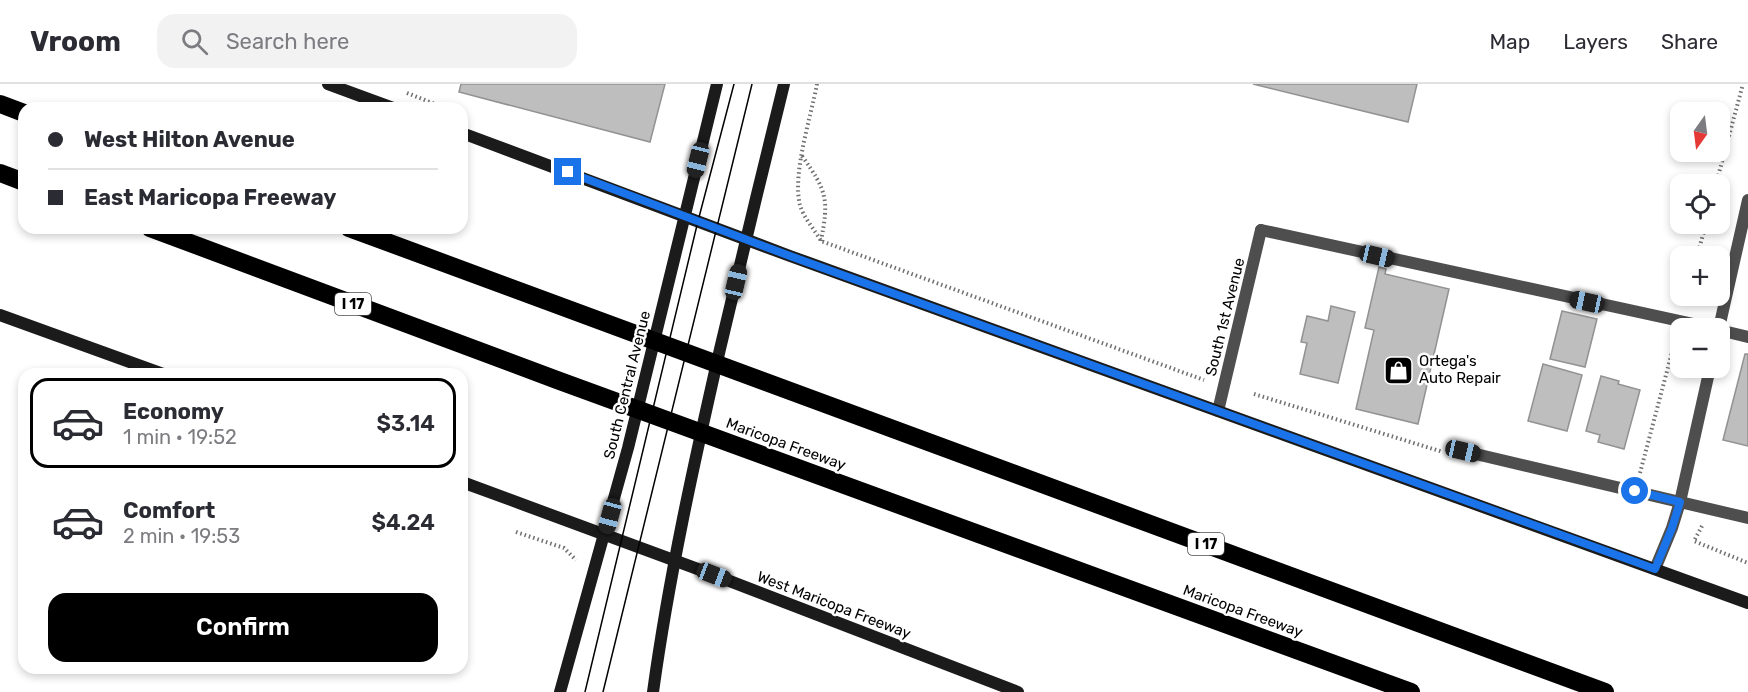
<!DOCTYPE html>
<meta charset="utf-8">
<style>
body{margin:0;font-family:Rubik,sans-serif;background:#f2f2f3;color:#2b2b33;height:100vh;display:flex;flex-direction:column;font-size:22px;white-space:nowrap}
*{box-sizing:border-box;margin:0}
p{font-size:20px;color:#7c7c81}
.icon{flex:none;width:33px;height:33px;fill:none;stroke:currentColor;stroke-width:2;stroke-linecap:round;stroke-linejoin:round}
.map{position:relative;flex:1;overflow:hidden}
.drawer{position:absolute;left:18px;top:284px;width:450px;height:306px;display:flex;flex-direction:column;background:#fff;border-radius:18px;box-shadow:0 3px 9px #0003}
.drawer>*{flex:none}
.top-card{position:absolute;left:18px;top:18px;width:450px;height:132px;border-radius:18px;box-shadow:0 3px 9px #0003;display:grid;align-content:center;height:132px;padding:0 30px;background:#fff}
.needle{width:39px;rotate:194deg}
.tools{position:absolute;left:1670px;top:18px;display:grid;gap:12px}
.tools a{display:grid;place-items:center;width:60px;height:60px;border-radius:12px;background:#fff;box-shadow:0 3px 9px #0003;font-size:30px}
.end{position:absolute;width:27px;height:27px;margin:-14px;border:8px solid #1a73e8;background:#fff;box-shadow:0 0 0 3px #fff}
.from{border-radius:50%}
.car{position:absolute;width:18px;height:36px;margin:-18px -9px;border-radius:8px;box-shadow:0 0 4px 2px #0007;background:linear-gradient(#222 24%,#8ab4d8 0 40%,#222 0 76%,#8ab4d8 0 86%,#222 0)}
.top-card b{display:flex;align-items:center;gap:21px;height:57px;font-size:22px}
.top-card b+b{border-top:2px solid #e1e1e2}
.top-card i{width:15px;height:15px;background:#2b2b33}
ul{padding:10px 0 0;list-style:none}
li{display:flex;align-items:center;gap:18px;height:90px;margin:0 12px 9px;padding:0 18px;border:3px solid transparent;border-radius:18px}
li div{flex:1}
li b{display:block;font-size:22px}
li em{font-style:normal;font-weight:600}
li.active{border-color:#000}
li>.icon{width:54px;height:54px;stroke-width:1.5}
.primary-button{display:flex;gap:12px;margin-top:auto;padding:12px 30px}
.primary-button a{flex:1;height:69px;border-radius:18px;background:#000;color:#fff;font-size:24px;font-weight:600;line-height:69px;text-align:center}
header{display:flex;align-items:center;gap:36px;box-sizing:border-box;height:84px;padding:0 30px;background:#fff;border-bottom:2px solid #e1e1e2}
header strong{font-size:28px}
nav{display:flex;gap:33px;margin-inline-start:auto;font-size:21px}
.search{width:420px;height:54px;background:#f2f2f3;display:flex;align-items:center;gap:15px;box-sizing:border-box;padding:0 21px;border-radius:18px;color:#7c7c81;font-size:22px}
.map>svg:first-child{display:block}
</style>
<header>
<strong>Vroom</strong>
<div class="search"><svg class="icon" aria-label="search" viewBox="0 0 24 24"><circle cx="10" cy="10" r="6"/><path d="M15 15l6 6"/></svg>Search here</div>
<nav><a>Map</a><a>Layers</a><a>Share</a></nav>
</header>
<div class="map">
<svg width="1748" height="608" viewBox="0 0 1748 608">
<rect width="100%" height="100%" fill="#fff"/>
<g fill="#bebebe" stroke="#929292" stroke-width="1.5">
<polygon points="461,0 665,0 650,58 459,8"/>
<polygon points="1253,0 1417,0 1408,38"/>
<polygon points="1379,183 1386,185 1385,190 1449,205 1418,340 1356,325 1374,246 1365,244"/>
<polygon points="1331,222 1355,228 1338,299 1300,290 1307,259 1301,258 1307,232 1328,237"/>
<polygon points="1562,227 1597,235 1585,283 1550,275"/>
<polygon points="1745,270 1748,270 1748,362 1723,356"/>
<polygon points="1543,280 1582,291 1567,347 1528,337"/>
<polygon points="1601,292 1619,297 1618,300 1640,306 1624,365 1598,358 1600,351 1586,347"/>
</g>
<g fill="none" stroke-linecap="round" stroke-linejoin="round">
<g stroke="#707070" stroke-width="4" stroke-dasharray="1.5 3" stroke-linecap="butt">
<path d="M817,0C811,33 792,90 800,121C803,133 815,146 821,157L1204,296"/>
<polyline points="407,9 445,24"/>
<path d="M802,72C827,107 829,115 821,157"/>
<polyline points="1716,100 1743,0"/>
<polyline points="1697,172 1706,140"/>
<polyline points="1254,310 1443,368"/>
<polyline points="1640,389 1675,257"/>
<polyline points="1702,442 1694,457 1748,479"/>
<polyline points="516,448 564,464 576,476"/>
</g>
<g stroke="#4e4e4e" stroke-width="12">
<polyline points="1261,146 1712,244"/>
<polyline points="1719,246 1748,253"/>
</g>
<g stroke="#4e4e4e" stroke-width="12">
<polyline points="1719,244 1748,116"/>
<polyline points="1218,327 1261,146"/>
<polyline points="1463,367 1748,434"/>
<polyline points="1655,485 1672,444 1680,418 1710,284"/>
</g>
<g stroke="#1b1b1b" stroke-width="12">
<polyline points="328,0 393,24"/>
<polyline points="462,49 790,172 1748,519"/>
<polyline points="0,231 163,290"/>
<polyline points="462,398 714,491 1018,608"/>
<polyline points="560,608 628,364 717,0"/>
<path d="M653,608C669,492 694,379 720,265C741,177 762,88 784,0"/>
</g>
<g stroke="#000" stroke-width="18">
<polyline points="0,20 24,29"/>
<polyline points="0,89 24,98"/>
<polyline points="150,144 557,296 1411,608"/>
<polyline points="349,144 1605,608"/>
</g>
<g stroke="#000" stroke-width="1.5">
<polyline points="585,608 698,137 734,0"/>
<polyline points="603,608 752,0"/>
</g>
</g>
<g fill="none" stroke-linecap="round" stroke-linejoin="round">
<polyline stroke="#1a73e8" stroke-width="8" points="568,88 790,172 1655,485 1672,444 1680,418 1635,407"/>
</g>
<defs>
<symbol id="shop-square" viewBox="-11 -11 22 22"><rect x="-9" y="-9" width="18" height="18" rx="4" fill="#000" stroke="#fff"/><path d="M-5-2.5h2.3a2.7 3.5 0 0 1 5.4 0H5L5.5 6h-11ZM-1.5-2.5h3a1.5 2.3 0 0 0-3 0Z" fill="#fff"/></symbol>
</defs>
<g fill-rule="evenodd">
<use href="#shop-square" x="1382" y="270" width="33" height="33"/>
</g>
<g text-anchor="middle" stroke-width="5" stroke-linejoin="round" paint-order="stroke">
<g fill="#fff" stroke="#4c4c4c" stroke-width="1.5">
<rect x="335" y="209" width="36" height="22" rx="4.5"/>
<rect x="1188" y="449" width="36" height="22" rx="4.5"/>
</g>
<g font-size="14" font-weight="bold" fill="#000">
<text x="353" y="225">I 17</text>
<text x="1206" y="465">I 17</text>
</g>
<g font-size="15" fill="#000" stroke="#fff">
<text transform="translate(1225 233) rotate(-76)" y="5">South 1st Avenue</text>
<text transform="translate(627 301) rotate(-76)" y="5">South Central Avenue</text>
<text transform="translate(786 360) rotate(20)" y="5">Maricopa Freeway</text>
<text transform="translate(834 521) rotate(21)" y="5">West Maricopa Freeway</text>
<text transform="translate(1243 527) rotate(20)" y="5">Maricopa Freeway</text>
</g>
<g font-size="15" fill="#000" stroke="#fff" text-anchor="start">
<text x="1419" y="282">Ortega's<tspan x="1419" dy="17">Auto Repair</tspan></text>
</g>
</g>
</svg>
<div class="tools">
<a><svg class="needle" viewBox="-14 -14 28 28"><path d="M0-13l5 13h-10z" fill="#e53935"/><path d="M0 13l5-13h-10z" fill="#7c7c81"/></svg></a>
<a><svg class="icon" aria-label="locate" viewBox="0 0 24 24"><circle cx="12" cy="12" r="6"/><path d="M12 2v4M12 18v4M2 12h4M18 12h4"/></svg></a>
<a>+</a>
<a>−</a>
</div>
<i class="end from" style="left:1635px;top:407px"></i>
<i class="end" style="left:568px;top:88px"></i>
<i class="car" style="left:698px;top:76px;rotate:194deg"></i>
<i class="car" style="left:1377px;top:172px;rotate:103deg"></i>
<i class="car" style="left:736px;top:198px;rotate:13deg"></i>
<i class="car" style="left:1587px;top:218px;rotate:282deg"></i>
<i class="car" style="left:1463px;top:367px;rotate:103deg"></i>
<i class="car" style="left:610px;top:432px;rotate:195deg"></i>
<i class="car" style="left:714px;top:491px;rotate:111deg"></i>
<div class="top-card">
<b><i class="from"></i>West Hilton Avenue</b>
<b><i></i>East Maricopa Freeway</b>
</div>
<section class="drawer">
<ul>
<li class="active"><svg class="icon" aria-label="car" viewBox="0 0 24 24"><path d="M5 17H2v-5l4-1 3-4h7l3 4 3 1v5h-3M9 17h6M6 11h13"/><circle cx="7" cy="17" r="2"/><circle cx="17" cy="17" r="2"/></svg><div><b>Economy</b><p>1 min · 19:52</p></div><em>$3.14</em></li>
<li><svg class="icon" aria-label="car" viewBox="0 0 24 24"><path d="M5 17H2v-5l4-1 3-4h7l3 4 3 1v5h-3M9 17h6M6 11h13"/><circle cx="7" cy="17" r="2"/><circle cx="17" cy="17" r="2"/></svg><div><b>Comfort</b><p>2 min · 19:53</p></div><em>$4.24</em></li>
</ul>
<div class="primary-button"><a>Confirm</a></div>
</section>
</div>
